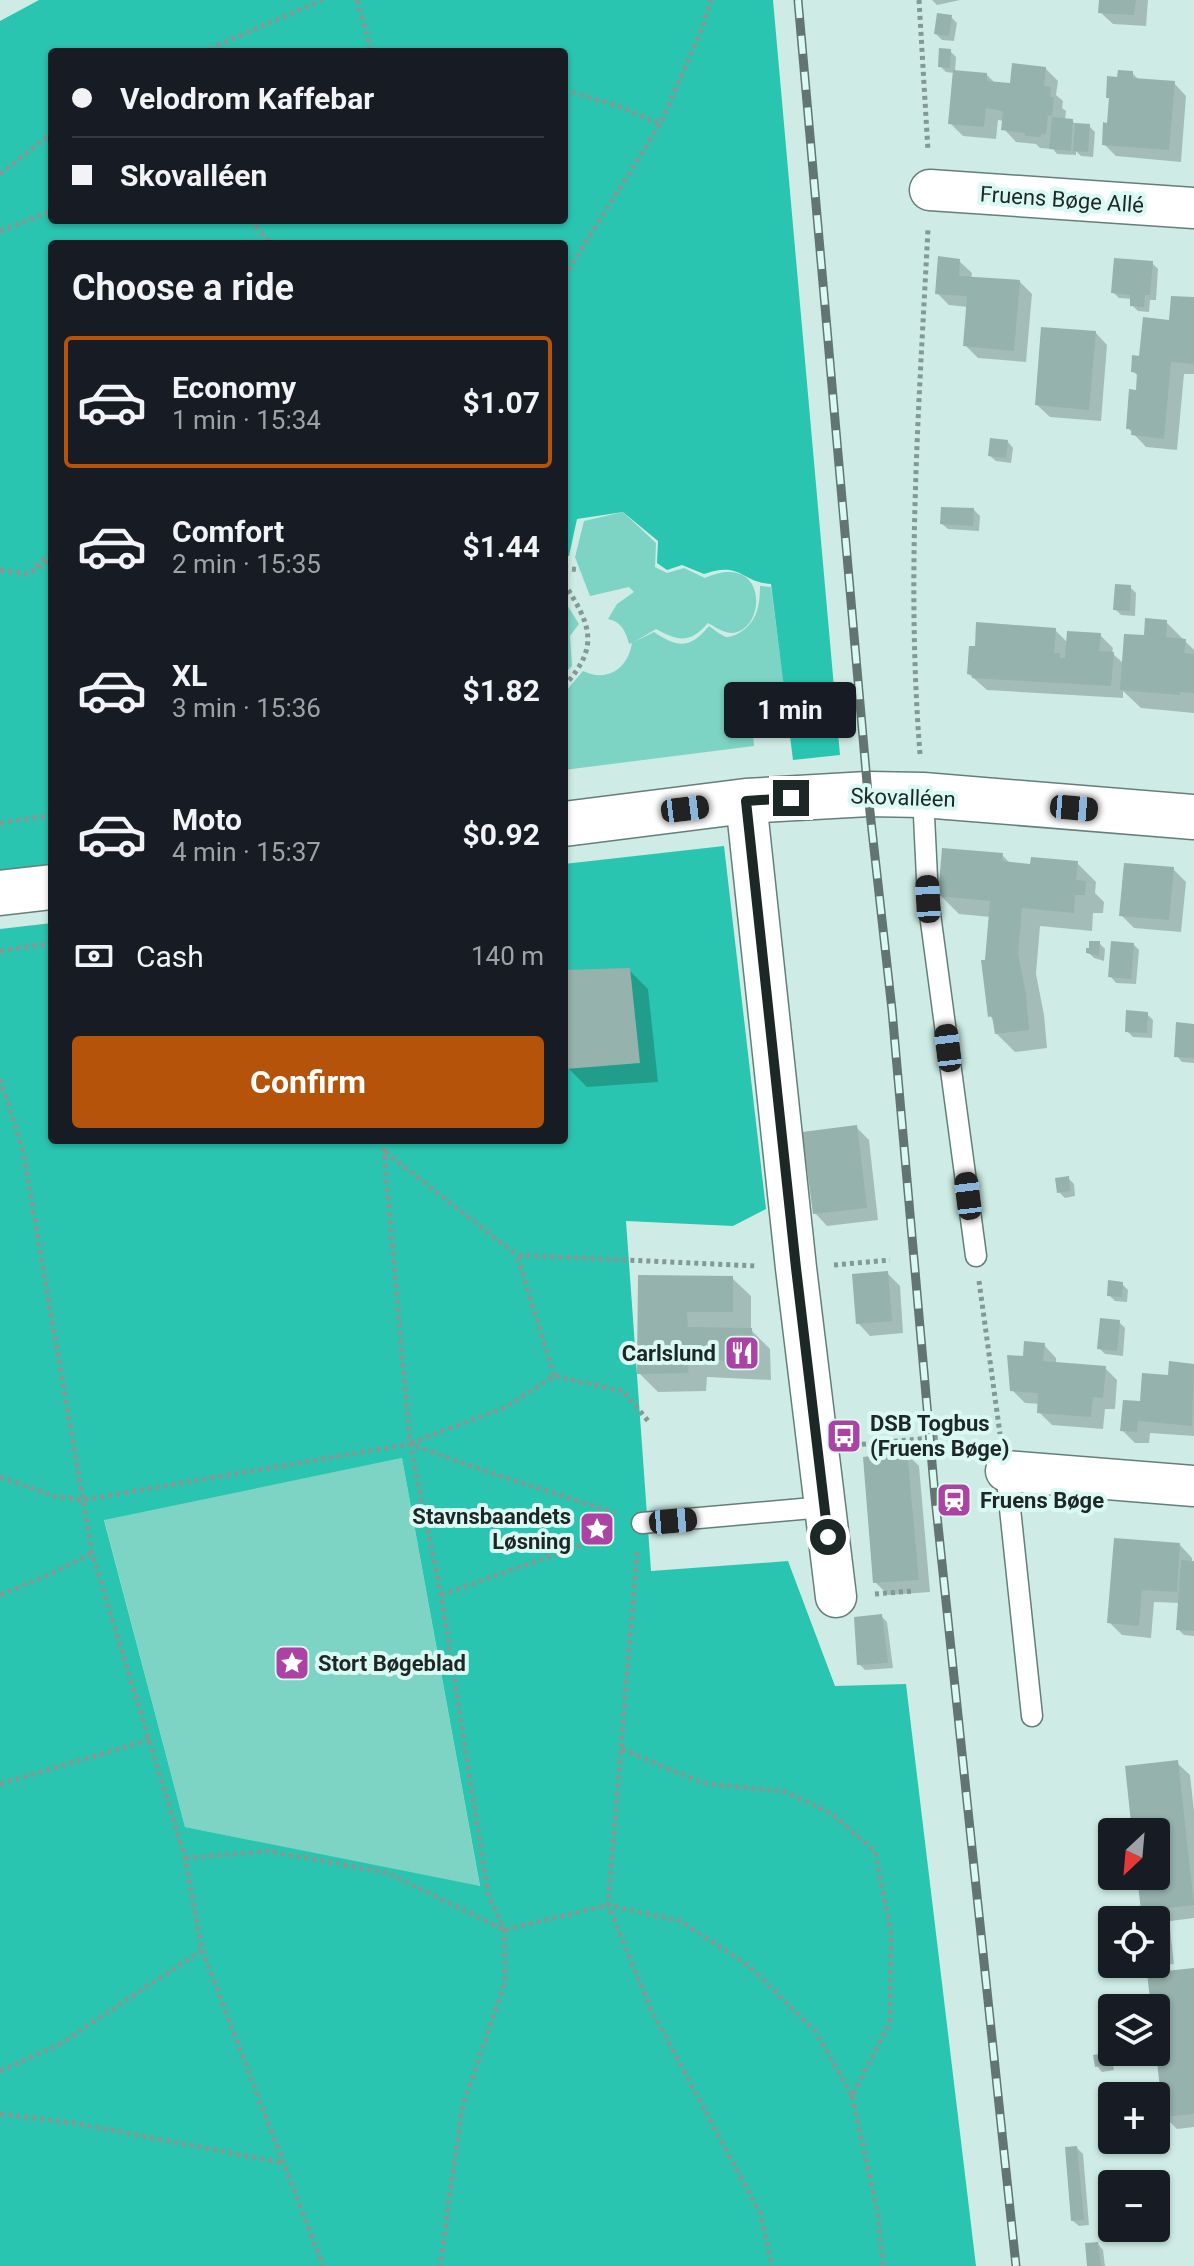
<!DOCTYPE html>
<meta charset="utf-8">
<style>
body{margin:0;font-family:Roboto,sans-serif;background:#20242c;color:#f1f3f6;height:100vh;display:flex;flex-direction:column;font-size:30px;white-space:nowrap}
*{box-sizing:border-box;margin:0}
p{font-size:26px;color:#9ea1a6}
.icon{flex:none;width:44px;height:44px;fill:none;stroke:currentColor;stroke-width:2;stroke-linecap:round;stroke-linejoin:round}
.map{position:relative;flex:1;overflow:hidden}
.panel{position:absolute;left:48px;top:240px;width:520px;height:904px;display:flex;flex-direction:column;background:#171b24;border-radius:8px;box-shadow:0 2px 6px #0004}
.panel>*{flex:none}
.guide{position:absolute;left:48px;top:48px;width:520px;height:176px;border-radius:8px;box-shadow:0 2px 6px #0004;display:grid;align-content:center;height:176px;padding:0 24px;background:#171b24}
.needle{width:52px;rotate:206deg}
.buttons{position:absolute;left:1098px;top:1818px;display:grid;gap:16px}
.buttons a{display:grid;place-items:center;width:72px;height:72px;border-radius:8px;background:#171b24;box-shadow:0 2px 6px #0004;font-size:40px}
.end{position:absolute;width:36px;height:36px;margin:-18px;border:10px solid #1d2826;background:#fff;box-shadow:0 0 0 4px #fff}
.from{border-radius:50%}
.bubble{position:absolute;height:56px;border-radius:8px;background:#171b24;box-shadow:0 2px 6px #0004;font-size:26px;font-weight:700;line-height:56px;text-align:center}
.car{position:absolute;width:24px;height:48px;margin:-24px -12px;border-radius:10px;box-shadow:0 0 6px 2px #0007;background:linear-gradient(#222 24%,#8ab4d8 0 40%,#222 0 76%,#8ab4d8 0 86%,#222 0)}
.guide b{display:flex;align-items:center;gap:28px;height:76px;font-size:30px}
.guide b+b{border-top:2px solid #363941}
.guide i{width:20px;height:20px;background:#f1f3f6}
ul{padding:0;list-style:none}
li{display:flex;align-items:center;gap:24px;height:132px;margin:0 16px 12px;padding:0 8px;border:4px solid transparent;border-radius:8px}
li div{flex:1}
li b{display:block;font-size:30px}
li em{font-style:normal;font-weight:700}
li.current{border-color:#b45309}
li>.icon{width:72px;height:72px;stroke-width:1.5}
h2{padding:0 24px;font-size:36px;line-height:96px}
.pay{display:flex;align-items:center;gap:20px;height:88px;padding:0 24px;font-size:30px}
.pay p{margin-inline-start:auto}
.cta{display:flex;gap:16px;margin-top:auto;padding:16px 24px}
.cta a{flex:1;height:92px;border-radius:8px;background:#b45309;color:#fff;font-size:32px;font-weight:700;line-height:92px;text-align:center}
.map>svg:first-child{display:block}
</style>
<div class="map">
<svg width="1194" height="2266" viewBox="0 0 1194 2266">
<rect width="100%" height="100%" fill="#ceece5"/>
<g fill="#7ed4c4">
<path d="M623,512L656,543L655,567L667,573L684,568L705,578C769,550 767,631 732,633C724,633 715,627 708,623C690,644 678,641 656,629L634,642L654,632C678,648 690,649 709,626C713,629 721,635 726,637C730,637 736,635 739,633C757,623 760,605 760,586L771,587L785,693L760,697L751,707L754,746L564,770V693L583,671C608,683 628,668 632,643L629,644C626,632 621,621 608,619L617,604L634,592L629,587L590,596L575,557L584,521Z"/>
<polygon points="564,600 579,624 570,636 572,666 564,674"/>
<polygon points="402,1458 480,1887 185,1827 104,1519"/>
</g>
<g fill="#2ac5b0" fill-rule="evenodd">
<path d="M39,0H773L840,755L793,760L771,584C740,582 742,561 704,574L682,565L667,570L657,563L658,541L623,512L577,519L569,556H564V244H52V866L0,873V21ZM52,52H564V220H52Z"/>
<path d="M724,846L766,1209L733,1226L626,1221L651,1571L788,1561L835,1686L906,1684L976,2266H0V929L52,923V1140H564V864ZM402,1458L480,1886L185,1827L104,1520Z"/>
</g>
<g fill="#0003">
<polygon points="932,0 960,0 937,5"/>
<polygon points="1101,0 1148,0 1146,26 1113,24 1100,12"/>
<polygon points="951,17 957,23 954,41 942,40 936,34"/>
<polygon points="950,51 956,57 955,72 987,75 996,84 1012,85 1045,68 1058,81 1056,95 1063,101 1062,108 1066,111 1065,120 1072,121 1077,125 1089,126 1095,132 1093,157 1081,156 1076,151 1076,155 1057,154 1053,149 1040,148 1036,144 1016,142 1004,129 1004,121 998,120 996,139 963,136 950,123 954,73 946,72 940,66"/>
<polygon points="1132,73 1140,81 1174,83 1186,96 1181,162 1116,156 1104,144 1109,125 1111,100 1108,97 1119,79"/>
<polygon points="959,261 972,273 971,279 1020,282 1032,294 1026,362 978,358 965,345 968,307 949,305 937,293"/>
<polygon points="1152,263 1158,269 1156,300 1150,300 1149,312 1138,311 1132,305 1132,299 1119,298 1113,292"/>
<polygon points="1194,299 1194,374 1184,374 1177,450 1146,447 1128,428 1138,392 1139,377 1133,371 1141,358"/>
<polygon points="1095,332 1107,345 1101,421 1050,417 1037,405"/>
<polygon points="1008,442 1013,448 1011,463 996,461 990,456"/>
<polygon points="974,510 980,516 979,531 948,529 942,524"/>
<polygon points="1130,587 1136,593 1135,616 1121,615 1115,609"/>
<polygon points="1166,622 1194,650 1194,713 1141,708 1123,691 1123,698 987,690 969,674 1055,630 1068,643 1100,635 1113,648 1112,653 1124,664 1146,637"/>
<polygon points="1002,855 1011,864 1032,866 1077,863 1096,882 1095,893 1104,902 1103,913 1093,913 1092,931 1040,926 1036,974 1044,1015 1047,1048 1015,1052 996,1033 995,1021 990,1016 987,962 991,917 959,914 940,895"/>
<polygon points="1173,869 1186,882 1181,932 1134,928 1121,915"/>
<polygon points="1099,943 1105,949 1104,961 1094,958 1088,952"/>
<polygon points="1133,944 1139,950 1136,984 1116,983 1111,977"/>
<polygon points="629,970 648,989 658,1082 587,1087 568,1068 564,1028 564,972"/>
<polygon points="1147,1014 1153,1020 1152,1038 1133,1037 1127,1031"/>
<polygon points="1194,1026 1194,1063 1182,1062 1177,1056"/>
<polygon points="856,1127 869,1140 878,1220 827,1226 815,1213"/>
<polygon points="1068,1178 1074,1184 1075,1196 1065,1198 1059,1192"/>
<polygon points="887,1273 900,1286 903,1333 870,1336 858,1323"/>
<polygon points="640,1277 732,1278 751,1296 751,1330 770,1349 771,1380 707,1377 706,1391 658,1392 639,1373"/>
<polygon points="1122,1284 1128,1290 1127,1302 1115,1301 1109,1295"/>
<polygon points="1119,1322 1125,1328 1123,1356 1105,1354 1099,1348"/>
<polygon points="1044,1345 1056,1358 1056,1364 1105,1368 1117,1380 1115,1409 1105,1409 1103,1429 1052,1425 1039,1412 1040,1404 1025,1403 1012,1390 1025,1358"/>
<polygon points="1194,1362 1194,1436 1150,1433 1149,1443 1135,1443 1122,1430 1142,1404 1170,1377 1194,1366"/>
<polygon points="906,1453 919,1466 930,1592 888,1595 875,1582"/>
<polygon points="1180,1545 1192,1558 1192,1563 1194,1563 1194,1636 1184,1635 1178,1629 1180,1603 1154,1602 1151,1638 1122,1635 1109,1622"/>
<polygon points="881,1616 887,1622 893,1668 865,1670 859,1664"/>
<polygon points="1177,1763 1190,1775 1194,1811 1194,1918 1163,1922 1170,1928 1174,1964 1137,1968 1133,1964 1156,1964 1156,1920 1153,1920 1143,1910 1139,1876 1156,1876 1156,1832 1134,1832"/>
<polygon points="1194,1970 1194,2127 1177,2129 1165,2117 1156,2036 1156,2008 1153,2008"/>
<polygon points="1107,2055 1112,2061 1114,2070 1102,2072 1097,2066"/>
<polygon points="1077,2148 1083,2154 1089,2225 1079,2226 1073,2221"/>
<polygon points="1098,2244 1103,2250 1105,2266 1089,2266"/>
</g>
<g fill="#95b2ac">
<polygon points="1099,0 1136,0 1134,15 1098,13"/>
<polygon points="937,13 952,15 949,36 934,34"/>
<polygon points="939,48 951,49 950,68 938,67"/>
<polygon points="1012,63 1046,67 1044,86 1051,87 1050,97 1054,97 1052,116 1048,115 1046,134 1041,134 1041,137 1025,136 1025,133 1001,130 1003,111 986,108 984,127 948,124 953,70 987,73 987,81 1010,83"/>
<polygon points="1118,70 1133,71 1133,78 1175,81 1169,150 1102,145 1103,122 1107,123 1109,98 1106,98 1107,76 1117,77"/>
<polygon points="1052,117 1073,119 1071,151 1049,149"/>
<polygon points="1075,123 1090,124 1088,152 1073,151"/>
<polygon points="938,256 960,259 959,276 1020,280 1014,351 963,346 967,296 935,294"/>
<polygon points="1114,258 1153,261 1150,295 1145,295 1144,307 1130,306 1130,295 1111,293"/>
<polygon points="1171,296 1194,297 1194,364 1171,362 1164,439 1131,435 1132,429 1126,429 1129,389 1136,390 1137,373 1131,372 1132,355 1139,356 1143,317 1169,320"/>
<polygon points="1041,327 1096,331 1089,410 1035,405"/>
<polygon points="990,438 1008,440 1006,458 988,456"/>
<polygon points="941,507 974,508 973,526 940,524"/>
<polygon points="1115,584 1131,585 1130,611 1113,610"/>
<polygon points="1145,618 1167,620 1166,637 1186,639 1184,653 1194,654 1194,693 1180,692 1180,695 1120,690 1124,634 1144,635"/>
<polygon points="976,622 1056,628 1054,653 1060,653 1060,658 1065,658 1067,631 1101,633 1099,651 1114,652 1111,686 972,678 972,675 967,674 969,646 975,646"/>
<polygon points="942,848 1003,853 1002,861 1030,864 1031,857 1078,861 1076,880 1086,881 1085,895 1075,895 1074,913 1022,908 1018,954 1026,994 1029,1030 995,1034 992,1016 988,1017 981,960 985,960 990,901 938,896"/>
<polygon points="1124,863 1174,867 1169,920 1119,916"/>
<polygon points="1089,941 1100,941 1099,956 1086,953 1086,948 1089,948"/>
<polygon points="1111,941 1134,943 1131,979 1108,977"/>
<polygon points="630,968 640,1063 566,1069 564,970"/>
<polygon points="1126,1010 1148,1012 1147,1033 1125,1032"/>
<polygon points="1176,1022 1194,1024 1194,1058 1174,1057"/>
<polygon points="857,1125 867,1208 813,1214 802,1132"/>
<polygon points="1069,1176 1070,1191 1057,1193 1055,1178"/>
<polygon points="888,1271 892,1321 856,1324 852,1274"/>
<polygon points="638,1275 733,1276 733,1312 687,1312 688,1327 752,1328 753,1362 689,1359 688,1373 637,1374"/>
<polygon points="1108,1280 1123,1282 1122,1297 1107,1296"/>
<polygon points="1100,1318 1120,1320 1117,1351 1097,1349"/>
<polygon points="1024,1341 1045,1343 1043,1361 1106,1366 1103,1398 1093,1397 1091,1417 1037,1413 1038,1393 1010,1391 1007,1355 1023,1356"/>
<polygon points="1169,1361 1194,1364 1192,1426 1138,1421 1137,1432 1120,1431 1123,1400 1140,1401 1142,1373 1168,1375"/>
<polygon points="907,1451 919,1580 873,1583 863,1457"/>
<polygon points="1114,1538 1180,1543 1177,1592 1142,1590 1139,1626 1107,1623"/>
<polygon points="1181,1560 1194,1561 1194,1631 1176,1630"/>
<polygon points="882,1614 888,1663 857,1665 854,1617"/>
<polygon points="1178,1760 1194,1905 1141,1911 1137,1876 1156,1876 1156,1832 1132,1832 1125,1766"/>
<polygon points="1164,1920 1169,1958 1156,1960 1156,1921"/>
<polygon points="1194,1968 1194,2114 1163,2117 1156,2052 1156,2008 1151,2008 1147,1973"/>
<polygon points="1107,2053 1109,2065 1095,2067 1093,2055"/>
<polygon points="1077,2146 1084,2220 1071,2221 1065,2147"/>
<polygon points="1098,2242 1101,2266 1087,2266 1085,2243"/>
</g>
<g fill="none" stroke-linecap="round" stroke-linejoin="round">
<defs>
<g id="service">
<polyline points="923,795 928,899 976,1256"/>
<polyline points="1006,1471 1032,1716"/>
<polyline points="642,1523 824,1507"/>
</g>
<g id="minor">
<polyline points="930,190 1194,208"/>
<polyline points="746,801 796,1268 836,1597"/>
<polyline points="1006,1471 1194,1486"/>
</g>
<g id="tertiary">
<polyline points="564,824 746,801 868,794 923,795 1194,817"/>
<polyline points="0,893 52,887"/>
</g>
</defs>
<use href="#service" stroke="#647f79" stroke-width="23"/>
<use href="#minor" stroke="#647f79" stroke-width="43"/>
<use href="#tertiary" stroke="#647f79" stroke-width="47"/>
<g stroke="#839994" stroke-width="5" stroke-dasharray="4 4" stroke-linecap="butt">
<polyline points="357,0 372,52"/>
<polyline points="919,0 928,151"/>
<polyline points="202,52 322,0"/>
<polyline points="564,90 618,106 660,124"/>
<polyline points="0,174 52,133"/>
<polyline points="250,220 271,244"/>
<polyline points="0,231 52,211"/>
<polyline points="564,277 660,124 702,29 711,0"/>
<polyline points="36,566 52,552"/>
<polyline points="564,568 580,570"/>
<polyline points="0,570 27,574 52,560"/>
<path d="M564,583C590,624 601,646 564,686"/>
<path d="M920,754C906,579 919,404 928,229"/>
<polyline points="0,823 52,815"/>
<polyline points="0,951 52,943"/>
<polyline points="0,1079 23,1151 92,1553 185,1858 202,1950 323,2266"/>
<polyline points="383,1140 410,1444 441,1595 488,1894 504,1930 505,1982 462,2108 440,2266"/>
<polyline points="385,1152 517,1255"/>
<polyline points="834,1265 890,1260"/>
<polyline points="979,1281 1000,1434"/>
<polyline points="554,1376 517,1255 757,1266"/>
<polyline points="411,1443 506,1407 554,1376 623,1391 649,1422"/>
<polyline points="854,1445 941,1437"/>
<polyline points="0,1477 54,1496 82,1500 410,1444 482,1470 615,1513"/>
<polyline points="637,1552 608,1905 651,2010 760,2213 772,2266"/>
<polyline points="875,1594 913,1591"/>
<polyline points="0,1595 48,1575 92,1553"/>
<polyline points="441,1595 615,1533"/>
<polyline points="0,1784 149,1740"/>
<polyline points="185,1858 269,1851 388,1873 504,1930 608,1905 680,1921 749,1966 816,2032 852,2096 890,2022 891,1933 875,1851 832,1814 786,1792 702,1783 622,1749"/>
<polyline points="0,2071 60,2044 202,1950"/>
<polyline points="852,2096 878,2215 883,2266"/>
<polyline points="0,2114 74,2123 284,2163"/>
</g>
<use href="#service" stroke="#fff" stroke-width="20"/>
<use href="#minor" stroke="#fff" stroke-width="40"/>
<use href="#tertiary" stroke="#fff" stroke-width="44"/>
<defs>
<polyline id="rail" points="798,0 868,794 892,1010 935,1497 1016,2266"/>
</defs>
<use href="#rail" stroke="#627571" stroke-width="9"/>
<use href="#rail" stroke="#dbf9f3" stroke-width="6" stroke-dasharray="18" stroke-linecap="butt"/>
</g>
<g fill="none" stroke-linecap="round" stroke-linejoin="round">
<polyline stroke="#1d2826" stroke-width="10" points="791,798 746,801 796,1268 828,1537"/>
</g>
<defs>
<symbol id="restaurant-square" viewBox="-11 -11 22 22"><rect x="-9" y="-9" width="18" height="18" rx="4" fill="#ac42a3" stroke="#dbf9f3"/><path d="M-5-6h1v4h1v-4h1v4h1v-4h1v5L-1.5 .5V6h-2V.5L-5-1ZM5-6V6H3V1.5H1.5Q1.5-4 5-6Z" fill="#fff"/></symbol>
<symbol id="bus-square" viewBox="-11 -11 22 22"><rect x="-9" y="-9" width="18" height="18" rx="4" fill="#ac42a3" stroke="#dbf9f3"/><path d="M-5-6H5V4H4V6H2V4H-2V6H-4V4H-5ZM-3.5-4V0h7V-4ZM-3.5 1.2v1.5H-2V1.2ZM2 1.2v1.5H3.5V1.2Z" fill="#fff"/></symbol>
<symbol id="station-square" viewBox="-11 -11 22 22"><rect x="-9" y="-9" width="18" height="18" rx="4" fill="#ac42a3" stroke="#dbf9f3"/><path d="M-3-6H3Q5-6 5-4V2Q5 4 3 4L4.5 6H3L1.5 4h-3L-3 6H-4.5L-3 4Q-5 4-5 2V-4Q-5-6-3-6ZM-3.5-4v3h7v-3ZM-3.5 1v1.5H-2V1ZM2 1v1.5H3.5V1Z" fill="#fff"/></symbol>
<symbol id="sight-square" viewBox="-11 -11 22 22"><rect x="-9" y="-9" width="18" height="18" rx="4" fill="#ac42a3" stroke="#dbf9f3"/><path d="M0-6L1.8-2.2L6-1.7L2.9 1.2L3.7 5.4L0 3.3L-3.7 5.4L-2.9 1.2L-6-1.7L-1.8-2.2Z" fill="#fff"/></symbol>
</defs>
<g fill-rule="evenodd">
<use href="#restaurant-square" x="722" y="1333" width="40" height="40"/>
<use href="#bus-square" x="824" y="1416" width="40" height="40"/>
<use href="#station-square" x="934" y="1480" width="40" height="40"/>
<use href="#sight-square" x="577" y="1509" width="40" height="40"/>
<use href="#sight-square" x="272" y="1643" width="40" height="40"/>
</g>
<g text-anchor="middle" stroke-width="8" stroke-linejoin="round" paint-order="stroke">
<g font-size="22" fill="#1d2826" stroke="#dbf9f3">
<text transform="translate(1062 199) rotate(4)" y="8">Fruens Bøge Allé</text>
<text transform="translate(903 797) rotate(2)" y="8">Skovalléen</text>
</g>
<g font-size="22" font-weight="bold" fill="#1d2826" stroke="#dbf9f3" text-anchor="start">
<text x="716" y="1361" text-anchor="end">Carlslund</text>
<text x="870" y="1431">DSB Togbus<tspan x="870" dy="25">(Fruens Bøge)</tspan></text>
<text x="980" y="1508">Fruens Bøge</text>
<text x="571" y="1524" text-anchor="end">Stavnsbaandets<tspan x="571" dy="25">Løsning</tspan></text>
<text x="318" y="1671">Stort Bøgeblad</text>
</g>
</g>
</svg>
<div class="buttons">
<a><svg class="needle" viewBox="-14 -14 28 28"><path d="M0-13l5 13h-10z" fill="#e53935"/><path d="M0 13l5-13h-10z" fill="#9ea1a6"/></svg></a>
<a><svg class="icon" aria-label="locate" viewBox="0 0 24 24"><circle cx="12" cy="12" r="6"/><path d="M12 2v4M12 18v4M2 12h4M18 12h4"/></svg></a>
<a><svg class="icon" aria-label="layers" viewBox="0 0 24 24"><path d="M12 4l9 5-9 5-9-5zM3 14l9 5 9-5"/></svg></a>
<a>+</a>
<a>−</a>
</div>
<i class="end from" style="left:828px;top:1537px"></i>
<i class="end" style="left:791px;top:798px"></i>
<div class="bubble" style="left:724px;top:682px;width:132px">1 min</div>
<i class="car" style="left:1074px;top:808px;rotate:95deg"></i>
<i class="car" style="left:685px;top:809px;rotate:83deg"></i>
<i class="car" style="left:928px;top:899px;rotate:357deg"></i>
<i class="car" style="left:948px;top:1048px;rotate:353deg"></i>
<i class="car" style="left:968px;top:1196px;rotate:353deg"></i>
<i class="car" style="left:673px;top:1521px;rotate:85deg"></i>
<div class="guide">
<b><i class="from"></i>Velodrom Kaffebar</b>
<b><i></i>Skovalléen</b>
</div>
<section class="panel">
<h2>Choose a ride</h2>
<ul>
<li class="current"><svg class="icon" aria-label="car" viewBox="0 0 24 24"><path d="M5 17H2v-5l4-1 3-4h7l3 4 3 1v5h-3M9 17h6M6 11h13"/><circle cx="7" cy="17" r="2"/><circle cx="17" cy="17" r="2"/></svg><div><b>Economy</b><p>1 min · 15:34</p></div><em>$1.07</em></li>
<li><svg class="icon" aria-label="car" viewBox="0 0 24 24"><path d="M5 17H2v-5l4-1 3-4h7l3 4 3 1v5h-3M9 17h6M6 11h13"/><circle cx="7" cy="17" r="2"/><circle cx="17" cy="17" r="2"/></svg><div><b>Comfort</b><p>2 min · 15:35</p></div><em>$1.44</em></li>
<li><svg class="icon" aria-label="car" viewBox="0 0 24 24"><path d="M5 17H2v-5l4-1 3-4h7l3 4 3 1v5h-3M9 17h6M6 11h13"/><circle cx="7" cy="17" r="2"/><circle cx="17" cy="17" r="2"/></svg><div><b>XL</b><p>3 min · 15:36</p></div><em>$1.82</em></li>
<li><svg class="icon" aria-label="car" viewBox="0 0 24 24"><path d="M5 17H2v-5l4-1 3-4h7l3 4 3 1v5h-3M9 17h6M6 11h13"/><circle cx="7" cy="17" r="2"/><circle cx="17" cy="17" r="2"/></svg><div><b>Moto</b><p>4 min · 15:37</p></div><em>$0.92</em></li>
</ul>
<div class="pay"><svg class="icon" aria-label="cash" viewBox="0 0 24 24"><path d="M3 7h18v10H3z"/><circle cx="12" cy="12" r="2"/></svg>Cash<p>140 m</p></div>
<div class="cta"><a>Confirm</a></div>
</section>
</div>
